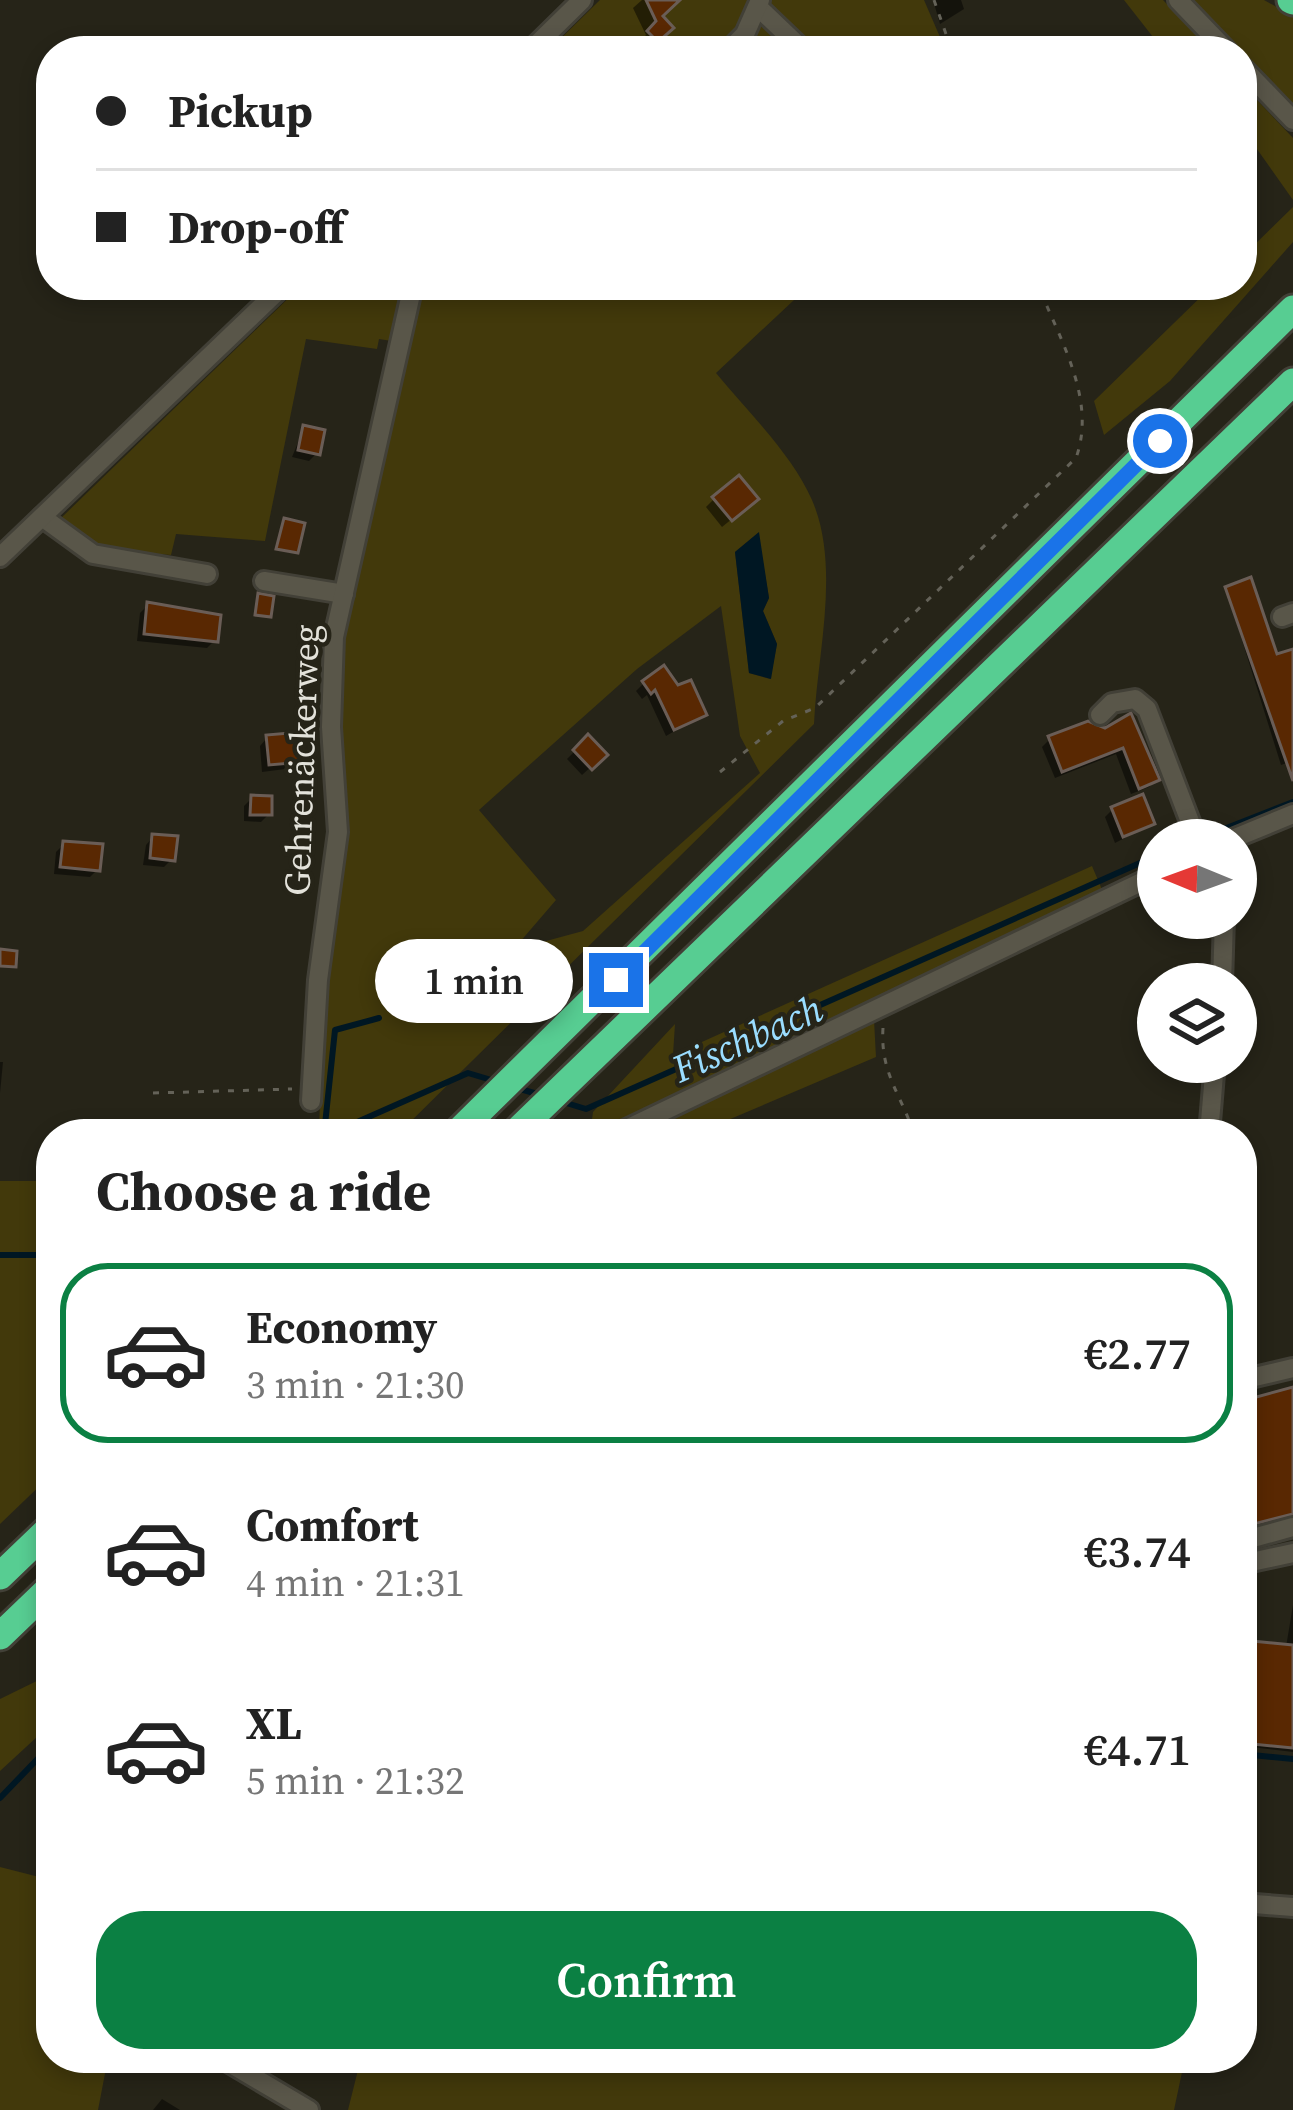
<!DOCTYPE html>
<meta charset="utf-8">
<style>
body{margin:0;font-family:"Source Serif 4",serif;background:#f2f2f2;color:#222;height:100vh;display:flex;flex-direction:column;font-size:45px;white-space:nowrap}
*{box-sizing:border-box;margin:0}
p{font-size:39px;color:#767676}
.icon{flex:none;width:66px;height:66px;fill:none;stroke:currentColor;stroke-width:2;stroke-linecap:round;stroke-linejoin:round}
.map{position:relative;flex:1;overflow:hidden}
.details{position:absolute;left:36px;top:1119px;width:1221px;height:954px;display:flex;flex-direction:column;background:#fff;border-radius:48px;box-shadow:0 6px 18px #0003}
.details>*{flex:none}
.guide{position:absolute;left:36px;top:36px;width:1221px;height:264px;border-radius:48px;box-shadow:0 6px 18px #0003;display:grid;align-content:center;height:264px;padding:0 60px;background:#fff}
.needle{width:78px;rotate:271deg}
.buttons{position:absolute;left:1137px;top:819px;display:grid;gap:24px}
.buttons a{display:grid;place-items:center;width:120px;height:120px;border-radius:50%;background:#fff;box-shadow:0 6px 18px #0003;font-size:60px}
.end{position:absolute;width:54px;height:54px;margin:-27px;border:15px solid #1a73e8;background:#fff;box-shadow:0 0 0 6px #fff}
.from{border-radius:50%}
.bubble{position:absolute;height:84px;border-radius:42px;background:#fff;box-shadow:0 6px 18px #0003;font-size:39px;font-weight:600;line-height:84px;text-align:center}
.guide b{display:flex;align-items:center;gap:42px;height:114px;font-size:45px}
.guide b+b{border-top:3px solid #e0e0e0}
.guide i{width:30px;height:30px;background:#222}
ul{padding:0;list-style:none}
li{display:flex;align-items:center;gap:36px;height:180px;margin:0 24px 18px;padding:0 36px;border:6px solid transparent;border-radius:48px}
li div{flex:1}
li b{display:block;font-size:45px}
li em{font-style:normal;font-weight:600}
li.on{border-color:#0b8043}
li>.icon{width:108px;height:108px;stroke-width:1.5}
h2{padding:0 60px;font-size:54px;line-height:144px}
.action{display:flex;gap:24px;margin-top:auto;padding:24px 60px}
.action a{flex:1;height:138px;border-radius:48px;background:#0b8043;color:#fff;font-size:48px;font-weight:600;line-height:138px;text-align:center}
.map>svg:first-child{display:block}
</style>
<div class="map">
<svg width="1293" height="2110" viewBox="0 0 1293 2110">
<rect width="100%" height="100%" fill="#262418"/>
<g fill="#42390b" fill-rule="evenodd">
<polygon points="600,0 924,0 946,51 548,51"/>
<polygon points="1124,0 1163,0 1211,51 1164,51"/>
<polygon points="1188,0 1264,0 1293,16 1293,108"/>
<polygon points="1242,84 1293,138 1293,200 1242,128"/>
<polygon points="1293,207 1293,242 1170,381 1104,435 1094,401 1213,285 1242,285 1242,257"/>
<polygon points="302,285 408,285 398,342 379,339 377,349 306,339 265,541 176,534 171,555 91,548 61,518"/>
<path d="M417,285H810L716,373C748,412 792,454 812,500C841,567 817,655 814,724L398,1134H309L319,1127L340,638ZM758,533L769,598L763,611L777,644L770,679L749,673L735,552ZM721,606L740,736L760,773L583,931L513,950L556,900L479,810L637,669Z"/>
<polygon points="1092,866 1103,892 873,1001 876,1057 695,1134 590,1134 593,1112 675,1024 673,1055"/>
<polygon points="0,1181 51,1181 51,1475 0,1524"/>
<polygon points="51,1674 51,1724 0,1771 0,1699"/>
<polygon points="0,1867 51,1880 51,2058 108,2058 98,2110 0,2110"/>
<polygon points="361,2058 756,2062 758,2058 1185,2058 1174,2110 348,2110"/>
</g>
<polygon fill="#001723" points="759,532 769,598 763,611 777,644 771,679 749,673 735,552"/>
<g fill="#0007">
<polygon points="642,0 674,0 659,16 670,28 646,51 638,44 646,35 633,8"/>
<polygon points="933,0 961,0 964,9 940,24"/>
<polygon points="304,428 317,453 309,461 292,457"/>
<polygon points="714,499 748,506 722,527 706,507"/>
<polygon points="1226,589 1275,658 1293,652 1293,761 1281,765"/>
<polygon points="148,605 215,640 207,648 137,641 140,613"/>
<polygon points="644,683 704,714 666,736 647,695 642,699 636,691"/>
<polygon points="1130,718 1156,780 1149,787 1131,794 1116,754 1055,778 1042,747 1050,739 1105,731"/>
<polygon points="267,738 301,760 293,768 262,772 260,746"/>
<polygon points="588,738 604,755 582,775 567,759"/>
<polygon points="252,798 269,814 261,822 244,821 244,806"/>
<polygon points="1113,809 1152,824 1115,843 1105,817"/>
<polygon points="153,837 172,859 164,867 143,865 146,845"/>
<polygon points="64,844 98,869 90,877 54,874 56,852"/>
<polygon points="0,1062 3,1062 0,1093"/>
<polygon points="1293,1390 1293,1528 1242,1539 1242,1404"/>
<polygon points="1293,1605 1293,1752 1242,1746 1242,1643 1286,1647"/>
<polygon points="1242,1805 1247,1805 1242,1836"/>
<polygon points="162,2099 180,2110 153,2110"/>
</g>
<g fill="none" stroke-linecap="round" stroke-linejoin="round">
<g stroke="#001723" stroke-width="6">
<polyline points="1201,838 1293,802"/>
<polyline points="517,1088 544,1096"/>
<polyline points="563,1102 586,1109 1158,855"/>
<polyline points="324,1134 335,1030 379,1018"/>
<polyline points="330,1134 468,1073 498,1082"/>
<polyline points="0,1255 51,1255"/>
<polyline points="1242,1754 1293,1759"/>
<polyline points="0,1798 51,1745"/>
</g>
</g>
<g fill="#592802" stroke="#6a5d56" stroke-width="3">
<polygon points="646,0 680,0 663,16 674,28 658,42 647,31 656,21"/>
<polygon points="303,425 325,430 320,455 298,450"/>
<polygon points="739,475 759,499 732,521 712,497"/>
<polygon points="284,518 305,523 298,553 276,549"/>
<polygon points="1251,577 1277,654 1293,649 1293,781 1225,587"/>
<polygon points="258,593 274,596 271,617 255,615"/>
<polygon points="147,602 221,615 218,642 144,634"/>
<polygon points="664,665 678,685 691,680 707,715 674,730 655,690 651,694 642,681"/>
<polygon points="1131,713 1160,780 1139,789 1123,748 1062,772 1048,736 1088,721 1105,728"/>
<polygon points="301,732 304,762 269,765 266,735"/>
<polygon points="588,734 608,755 592,770 573,750"/>
<polygon points="1143,794 1155,824 1123,837 1111,807"/>
<polygon points="251,795 272,796 272,815 250,815"/>
<polygon points="152,834 178,836 175,861 150,858"/>
<polygon points="63,841 103,844 100,871 60,867"/>
<polygon points="0,949 17,951 16,967 0,966"/>
<polygon points="1293,1387 1293,1514 1242,1527 1242,1401"/>
<polygon points="1242,1640 1293,1645 1293,1748 1242,1743"/>
</g>
<g fill="none" stroke-linecap="round" stroke-linejoin="round">
<defs>
<g id="minor">
<polyline points="1178,0 1227,51"/>
<polyline points="758,7 804,51"/>
<polyline points="530,51 582,0"/>
<polyline points="728,51 745,34 760,0"/>
<polyline points="1242,67 1293,120"/>
<polyline points="42,517 93,554 207,574"/>
<polyline points="0,557 284,285"/>
<polyline points="264,581 344,594"/>
<polyline points="1282,617 1293,613"/>
<polyline points="1100,715 1112,703 1135,699 1147,709 1197,840"/>
<polyline points="1230,840 1293,814"/>
<polyline points="1222,984 1224,918"/>
<polyline points="311,1101 318,980 338,832 331,727 334,637 413,285"/>
<polyline points="616,1134 1158,874"/>
<polyline points="1209,1134 1215,1062"/>
<polyline points="1242,1380 1293,1368"/>
<polyline points="1242,1541 1293,1527"/>
<polyline points="1242,1564 1293,1553"/>
<polyline points="1242,1903 1293,1907"/>
<polyline points="221,2058 309,2110"/>
</g>
<g id="highway">
<polyline points="1291,0 1293,1"/>
<polyline points="456,1134 1293,309"/>
<polyline points="514,1134 1293,382"/>
<polyline points="0,1576 51,1527"/>
<polyline points="0,1636 51,1587"/>
</g>
</defs>
<use href="#minor" stroke="#424037" stroke-width="24"/>
<use href="#highway" stroke="#424037" stroke-width="33"/>
<g stroke="#646258" stroke-width="3" stroke-dasharray="6 9" stroke-linecap="butt">
<polyline points="934,0 952,51"/>
<path d="M720,772L783,721L815,708L1076,458C1097,400 1060,340 1038,285"/>
<path d="M883,1028C880,1073 901,1094 914,1134"/>
<polyline points="153,1093 292,1089"/>
</g>
<use href="#minor" stroke="#595649" stroke-width="18"/>
<use href="#highway" stroke="#57cd92" stroke-width="27"/>
</g>
<g fill="none" stroke-linecap="round" stroke-linejoin="round">
<polyline stroke="#1a73e8" stroke-width="15" points="616,980 1160,441"/>
</g>
<g text-anchor="middle" stroke-width="9" stroke-linejoin="round" paint-order="stroke">
<g font-size="36" fill="#e3e2da" stroke="#262418">
<text transform="translate(301 760) rotate(-88)" y="13">Gehrenäckerweg</text>
</g>
<g font-size="39" font-style="italic" fill="#9addff" stroke="#262418">
<text transform="translate(747 1038) rotate(-24)" y="14">Fischbach</text>
</g>
</g>
</svg>
<div class="buttons">
<a><svg class="needle" viewBox="-14 -14 28 28"><path d="M0-13l5 13h-10z" fill="#e53935"/><path d="M0 13l5-13h-10z" fill="#767676"/></svg></a>
<a><svg class="icon" aria-label="layers" viewBox="0 0 24 24"><path d="M12 4l9 5-9 5-9-5zM3 14l9 5 9-5"/></svg></a>
</div>
<i class="end from" style="left:1160px;top:441px"></i>
<i class="end" style="left:616px;top:980px"></i>
<div class="bubble" style="left:375px;top:939px;width:198px">1 min</div>
<div class="guide">
<b><i class="from"></i>Pickup</b>
<b><i></i>Drop-off</b>
</div>
<section class="details">
<h2>Choose a ride</h2>
<ul>
<li class="on"><svg class="icon" aria-label="car" viewBox="0 0 24 24"><path d="M5 17H2v-5l4-1 3-4h7l3 4 3 1v5h-3M9 17h6M6 11h13"/><circle cx="7" cy="17" r="2"/><circle cx="17" cy="17" r="2"/></svg><div><b>Economy</b><p>3 min · 21:30</p></div><em>€2.77</em></li>
<li><svg class="icon" aria-label="car" viewBox="0 0 24 24"><path d="M5 17H2v-5l4-1 3-4h7l3 4 3 1v5h-3M9 17h6M6 11h13"/><circle cx="7" cy="17" r="2"/><circle cx="17" cy="17" r="2"/></svg><div><b>Comfort</b><p>4 min · 21:31</p></div><em>€3.74</em></li>
<li><svg class="icon" aria-label="car" viewBox="0 0 24 24"><path d="M5 17H2v-5l4-1 3-4h7l3 4 3 1v5h-3M9 17h6M6 11h13"/><circle cx="7" cy="17" r="2"/><circle cx="17" cy="17" r="2"/></svg><div><b>XL</b><p>5 min · 21:32</p></div><em>€4.71</em></li>
</ul>
<div class="action"><a>Confirm</a></div>
</section>
</div>
